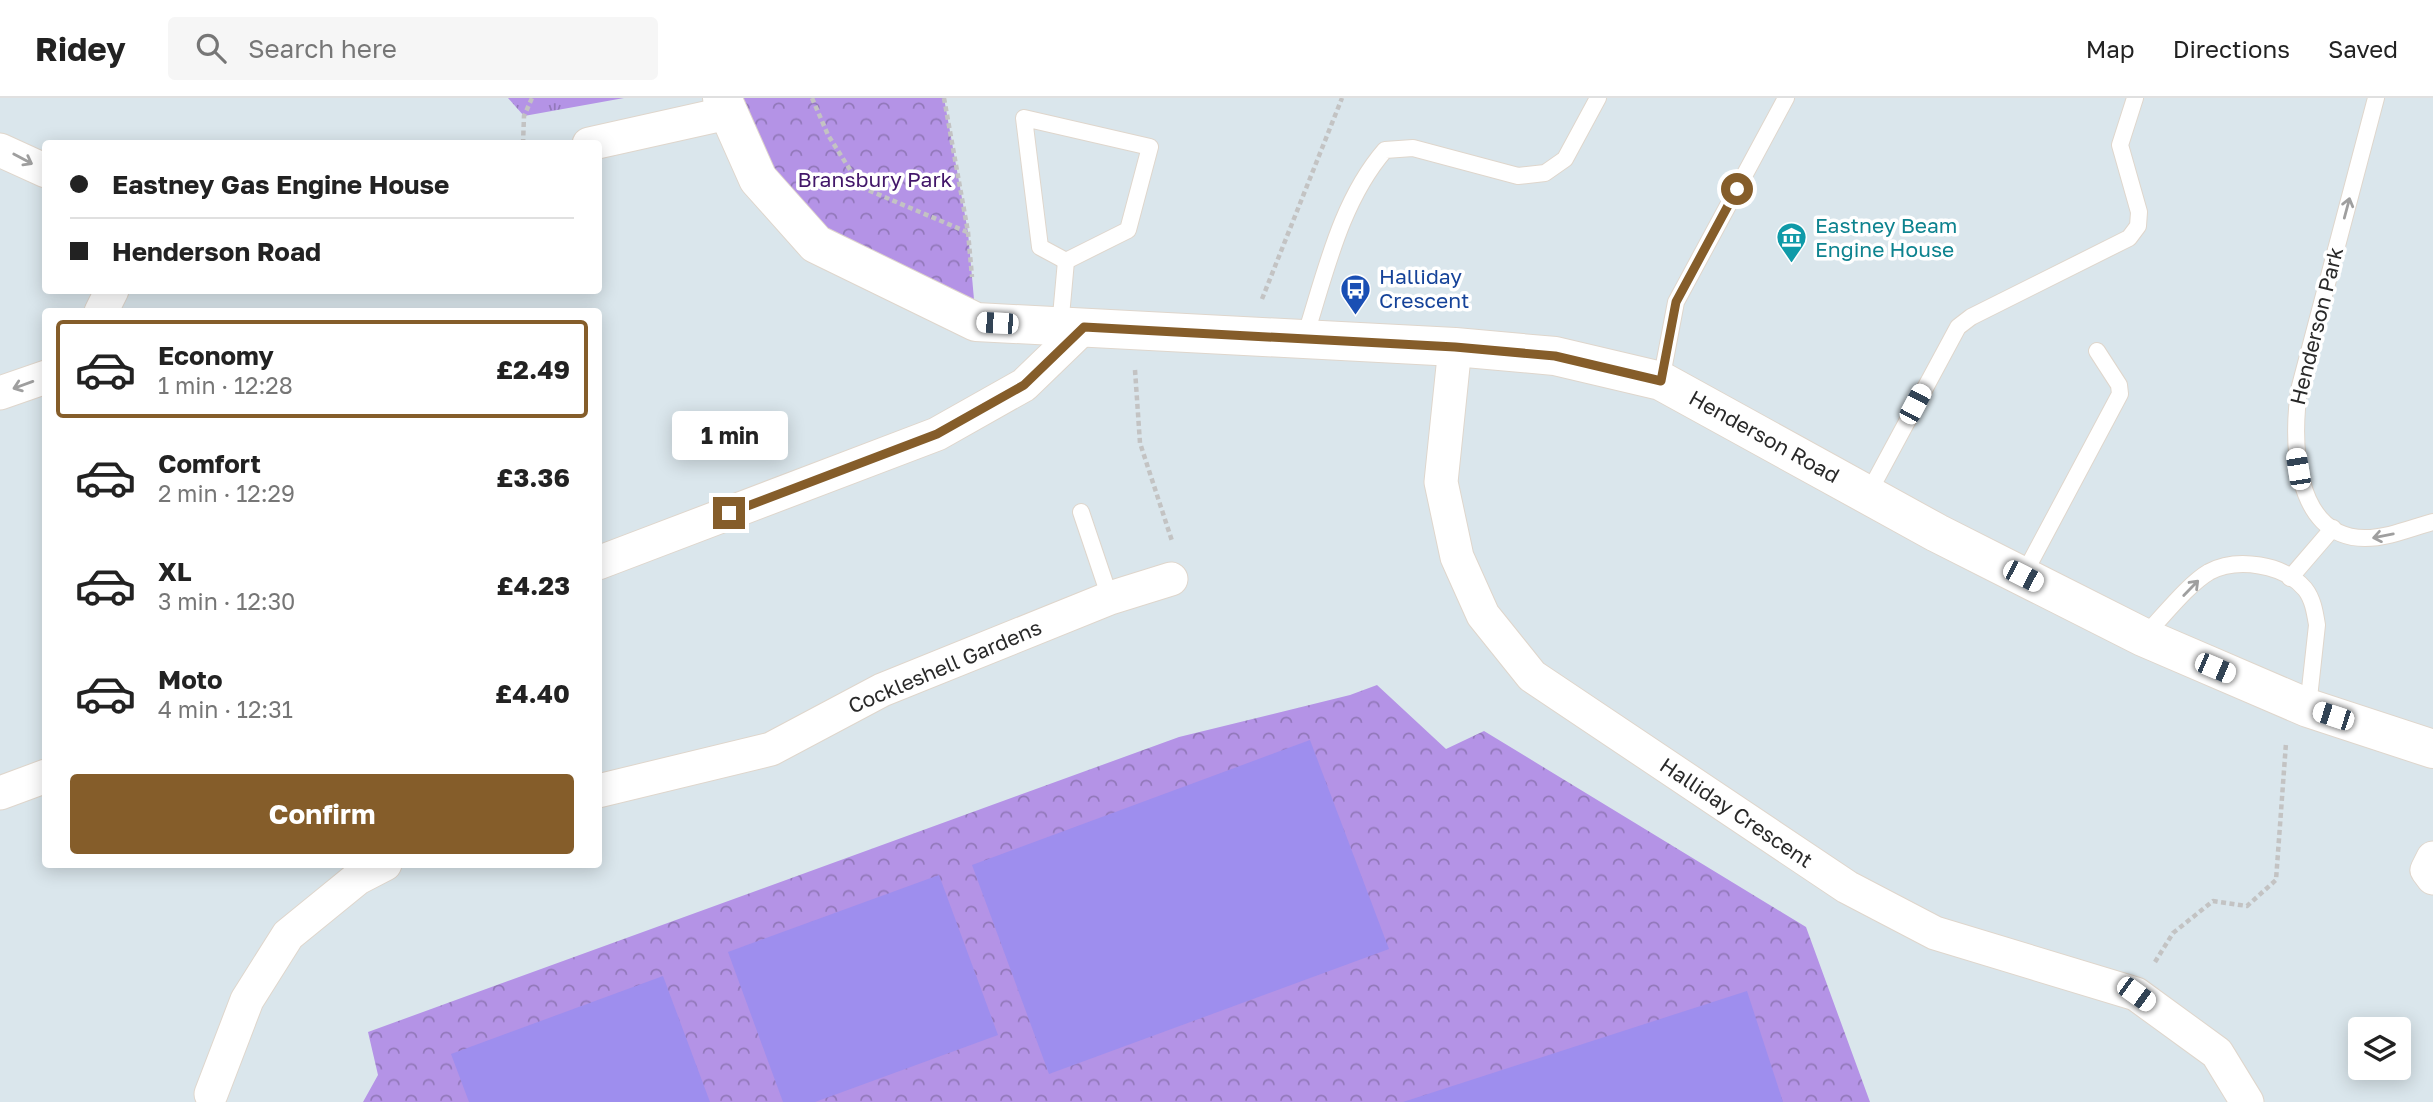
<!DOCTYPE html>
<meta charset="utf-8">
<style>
body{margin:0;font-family:"Golos Text",sans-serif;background:#f6f6f6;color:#222;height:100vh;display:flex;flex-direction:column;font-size:26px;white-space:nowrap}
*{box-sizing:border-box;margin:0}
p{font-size:23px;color:#767676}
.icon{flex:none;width:38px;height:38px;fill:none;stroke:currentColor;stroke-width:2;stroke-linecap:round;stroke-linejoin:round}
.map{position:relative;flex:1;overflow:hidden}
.side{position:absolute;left:42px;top:210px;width:560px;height:560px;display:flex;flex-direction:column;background:#fff;border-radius:7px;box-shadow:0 4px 18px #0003}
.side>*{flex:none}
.guide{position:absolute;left:42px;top:42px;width:560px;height:154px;border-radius:7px;box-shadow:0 4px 18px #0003;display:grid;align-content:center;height:154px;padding:0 28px;background:#fff}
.tools{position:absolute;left:2348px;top:919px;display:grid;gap:14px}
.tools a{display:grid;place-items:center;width:63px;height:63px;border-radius:7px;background:#fff;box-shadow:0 4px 18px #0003;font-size:35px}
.end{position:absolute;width:32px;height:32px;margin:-16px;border:9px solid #855d2a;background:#fff;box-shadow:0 0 0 4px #fff}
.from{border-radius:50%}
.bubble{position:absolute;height:49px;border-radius:7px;background:#fff;box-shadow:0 4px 18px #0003;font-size:23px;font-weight:700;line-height:49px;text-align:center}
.car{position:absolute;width:21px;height:42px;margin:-21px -10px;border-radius:9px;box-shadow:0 0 5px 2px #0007;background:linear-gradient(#fff 24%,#345 0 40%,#fff 0 76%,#345 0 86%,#fff 0)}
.guide b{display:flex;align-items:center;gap:24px;height:66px;font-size:26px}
.guide b+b{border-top:2px solid #e0e0e0}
.guide i{width:18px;height:18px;background:#222}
ul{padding:12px 0 0;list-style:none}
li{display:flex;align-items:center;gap:21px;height:98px;margin:0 14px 10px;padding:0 14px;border:4px solid transparent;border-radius:7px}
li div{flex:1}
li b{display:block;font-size:26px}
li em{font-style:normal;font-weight:700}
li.selected{border-color:#855d2a}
li>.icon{width:63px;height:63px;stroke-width:1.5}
.action{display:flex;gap:14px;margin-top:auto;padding:14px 28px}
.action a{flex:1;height:80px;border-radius:7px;background:#855d2a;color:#fff;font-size:28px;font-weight:700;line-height:80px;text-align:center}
header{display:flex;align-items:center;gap:42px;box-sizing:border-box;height:98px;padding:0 35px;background:#fff;border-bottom:2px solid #e0e0e0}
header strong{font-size:33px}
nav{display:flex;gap:38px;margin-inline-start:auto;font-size:24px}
.search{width:490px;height:63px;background:#f6f6f6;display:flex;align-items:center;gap:18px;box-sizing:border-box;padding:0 24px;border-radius:7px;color:#767676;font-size:26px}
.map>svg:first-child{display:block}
</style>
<header>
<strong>Ridey</strong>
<div class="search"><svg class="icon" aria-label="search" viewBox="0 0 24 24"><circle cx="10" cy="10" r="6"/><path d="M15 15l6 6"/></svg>Search here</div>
<nav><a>Map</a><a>Directions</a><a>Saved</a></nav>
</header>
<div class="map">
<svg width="2433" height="1004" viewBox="0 0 2433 1004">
<defs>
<pattern id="grass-tufts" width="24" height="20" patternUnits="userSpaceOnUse" patternTransform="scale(1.75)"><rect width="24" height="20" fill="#b493e6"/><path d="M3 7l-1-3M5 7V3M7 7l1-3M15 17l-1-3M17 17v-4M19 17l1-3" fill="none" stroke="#9278ba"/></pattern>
<pattern id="park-crowns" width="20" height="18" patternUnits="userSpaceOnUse" patternTransform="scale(1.75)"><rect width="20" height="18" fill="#b493e6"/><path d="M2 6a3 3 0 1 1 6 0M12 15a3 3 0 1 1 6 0" fill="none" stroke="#9278ba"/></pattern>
</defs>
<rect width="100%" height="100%" fill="#dae6ec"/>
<polygon fill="url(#grass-tufts)" points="508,0 624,0 524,18"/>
<g fill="url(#park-crowns)">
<polygon points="722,0 944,0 968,134 976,224 816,146"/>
<polygon points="1377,587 1446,651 1484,633 1806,829 1870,1004 363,1004 378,977 368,934 1179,639 1350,597"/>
</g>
<g fill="#9e8eee">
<polygon points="1310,642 1389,851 1049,976 972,767"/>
<polygon points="939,777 998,937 815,1004 783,1004 728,854"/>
<polygon points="663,878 710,1004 469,1004 451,956"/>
<polygon points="1747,893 1783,1004 1403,1004"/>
</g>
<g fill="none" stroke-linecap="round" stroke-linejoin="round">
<defs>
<g id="lane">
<path d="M2376,0L2300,288C2291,338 2292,440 2365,440C2388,440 2411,430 2433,424"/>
<polygon points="1024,20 1150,49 1128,132 1066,163 1040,149"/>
<polyline points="1060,229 1066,163"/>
<path d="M1304,242C1325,177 1340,104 1385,52L1413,50L1518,78L1545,75L1565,61L1598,0"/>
<polyline points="1661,283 1676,204 1786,0"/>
<polyline points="1868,396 1958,229 1971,219 2129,140 2138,128 2139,114 2120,47 2135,0"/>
<polyline points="1081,414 1110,500"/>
<polyline points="2023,478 2120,296 2119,287 2097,253"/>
<polyline points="2290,480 2333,430"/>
<path d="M2143,539C2162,520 2187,487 2209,474C2237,459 2284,466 2305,491C2313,501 2315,515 2317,527L2308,609"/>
</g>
<g id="street">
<polyline points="589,46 728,15"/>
<polyline points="0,52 46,73"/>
<polyline points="101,214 112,192"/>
<polyline points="1455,249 1441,384 1457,459 1483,517 1532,578 1847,789 1935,835 2136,896 2217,955 2247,1004"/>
<polyline points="0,295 46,279"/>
<polyline points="598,465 937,336 1024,287 1084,229"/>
<polyline points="598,693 771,651 882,592 1110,500 1171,481"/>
<polyline points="0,695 46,678"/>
<polyline points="2433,760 2427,772 2433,780"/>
<polyline points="211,996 247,902 288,837 358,780 385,766"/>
</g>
<polyline id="secondary" points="722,0 758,81 816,146 976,224 1455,249 1555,258 1661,283 1937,435 2143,539 2308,610 2433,651"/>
</defs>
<use href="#lane" stroke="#dfd6cc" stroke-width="18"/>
<use href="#street" stroke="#dfd6cc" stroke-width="35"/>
<use href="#secondary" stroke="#dfd6cc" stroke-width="40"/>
<g stroke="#c3c3c3" stroke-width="4.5" stroke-dasharray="5 3.5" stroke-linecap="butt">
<polyline points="812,0 828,37 861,89 967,134"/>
<polyline points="944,0 968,134 972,179"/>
<polyline points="523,46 524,18 532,0"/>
<polyline points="1262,201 1342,0"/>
<polyline points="1135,272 1140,345 1172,443"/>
<polyline points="2155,864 2173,835 2213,803 2247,808 2276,782 2286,645"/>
</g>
<use href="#lane" stroke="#fff" stroke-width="16"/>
<use href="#street" stroke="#fff" stroke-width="33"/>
<use href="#secondary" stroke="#fff" stroke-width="38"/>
</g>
<defs><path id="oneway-shaft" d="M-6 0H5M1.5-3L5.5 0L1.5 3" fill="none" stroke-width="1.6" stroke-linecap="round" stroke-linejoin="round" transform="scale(1.75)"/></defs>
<g stroke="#9f9f9f">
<use href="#oneway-shaft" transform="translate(23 61) rotate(28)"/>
<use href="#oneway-shaft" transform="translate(2347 110) rotate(-75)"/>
<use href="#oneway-shaft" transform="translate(23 287) rotate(160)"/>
<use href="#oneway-shaft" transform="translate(2383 438) rotate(169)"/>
<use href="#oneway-shaft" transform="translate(2191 490) rotate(-46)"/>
</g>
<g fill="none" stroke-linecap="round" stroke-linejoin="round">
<polyline stroke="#855d2a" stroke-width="9" points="729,415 937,336 1024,287 1084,229 1455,249 1555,258 1661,283 1676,204 1737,91"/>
</g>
<defs>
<symbol id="museum-pin" viewBox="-11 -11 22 30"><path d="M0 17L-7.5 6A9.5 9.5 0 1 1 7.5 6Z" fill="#0f9aa8" stroke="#fff"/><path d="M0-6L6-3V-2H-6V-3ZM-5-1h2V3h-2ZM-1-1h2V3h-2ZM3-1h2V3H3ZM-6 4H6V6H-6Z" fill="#fff"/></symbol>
<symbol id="bus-pin" viewBox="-11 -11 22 30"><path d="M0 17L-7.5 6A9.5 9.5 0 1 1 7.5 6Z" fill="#1a4fb4" stroke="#fff"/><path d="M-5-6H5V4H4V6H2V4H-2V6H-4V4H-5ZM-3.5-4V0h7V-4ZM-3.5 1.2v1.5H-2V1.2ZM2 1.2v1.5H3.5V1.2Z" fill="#fff"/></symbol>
</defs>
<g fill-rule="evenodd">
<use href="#museum-pin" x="1774" y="122" width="35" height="47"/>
<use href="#bus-pin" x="1338" y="174" width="35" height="47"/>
</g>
<g text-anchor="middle" stroke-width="7" stroke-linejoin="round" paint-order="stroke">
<g font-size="21" fill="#421669" stroke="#fff">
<text x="875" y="89">Bransbury Park</text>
</g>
<g font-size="21" fill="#0d838f" stroke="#fff" text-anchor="start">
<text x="1815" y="135">Eastney Beam<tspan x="1815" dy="24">Engine House</tspan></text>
</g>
<g font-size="21" fill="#164399" stroke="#fff" text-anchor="start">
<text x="1379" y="186">Halliday<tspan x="1379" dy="24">Crescent</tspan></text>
</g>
<g font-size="21" fill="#292929" stroke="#fff">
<text transform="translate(2317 228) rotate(-76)" y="7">Henderson Park</text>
<text transform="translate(1764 339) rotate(29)" y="7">Henderson Road</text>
<text transform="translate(945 569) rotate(-23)" y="7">Cockleshell Gardens</text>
<text transform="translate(1736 715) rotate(34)" y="7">Halliday Crescent</text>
</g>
</g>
</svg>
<div class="tools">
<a><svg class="icon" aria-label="layers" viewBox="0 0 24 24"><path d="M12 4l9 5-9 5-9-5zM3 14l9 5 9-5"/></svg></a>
</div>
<i class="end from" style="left:1737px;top:91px"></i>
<i class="end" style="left:729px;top:415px"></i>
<div class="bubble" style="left:672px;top:313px;width:116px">1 min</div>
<i class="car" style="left:997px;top:225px;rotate:273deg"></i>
<i class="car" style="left:1915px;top:306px;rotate:28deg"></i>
<i class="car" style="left:2298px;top:371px;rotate:351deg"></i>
<i class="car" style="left:2023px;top:478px;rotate:117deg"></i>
<i class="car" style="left:2215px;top:570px;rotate:113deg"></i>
<i class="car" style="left:2333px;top:618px;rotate:288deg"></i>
<i class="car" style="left:2136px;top:896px;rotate:126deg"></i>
<div class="guide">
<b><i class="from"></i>Eastney Gas Engine House</b>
<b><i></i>Henderson Road</b>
</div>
<section class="side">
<ul>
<li class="selected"><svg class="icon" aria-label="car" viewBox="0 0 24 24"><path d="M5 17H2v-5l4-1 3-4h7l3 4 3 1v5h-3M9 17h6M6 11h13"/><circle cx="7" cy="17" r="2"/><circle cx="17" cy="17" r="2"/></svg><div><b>Economy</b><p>1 min · 12:28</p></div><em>£2.49</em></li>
<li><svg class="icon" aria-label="car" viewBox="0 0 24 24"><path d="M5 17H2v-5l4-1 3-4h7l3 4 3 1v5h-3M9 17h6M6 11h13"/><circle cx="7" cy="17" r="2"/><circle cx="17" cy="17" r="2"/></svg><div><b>Comfort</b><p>2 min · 12:29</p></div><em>£3.36</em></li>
<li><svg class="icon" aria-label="car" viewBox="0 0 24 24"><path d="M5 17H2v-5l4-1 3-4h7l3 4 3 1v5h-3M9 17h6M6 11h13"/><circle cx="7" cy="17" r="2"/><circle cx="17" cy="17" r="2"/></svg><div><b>XL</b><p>3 min · 12:30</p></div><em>£4.23</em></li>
<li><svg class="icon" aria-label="car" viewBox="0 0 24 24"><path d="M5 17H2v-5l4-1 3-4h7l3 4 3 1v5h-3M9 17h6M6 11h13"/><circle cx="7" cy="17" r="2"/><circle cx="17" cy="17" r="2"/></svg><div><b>Moto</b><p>4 min · 12:31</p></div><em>£4.40</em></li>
</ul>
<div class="action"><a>Confirm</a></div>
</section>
</div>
